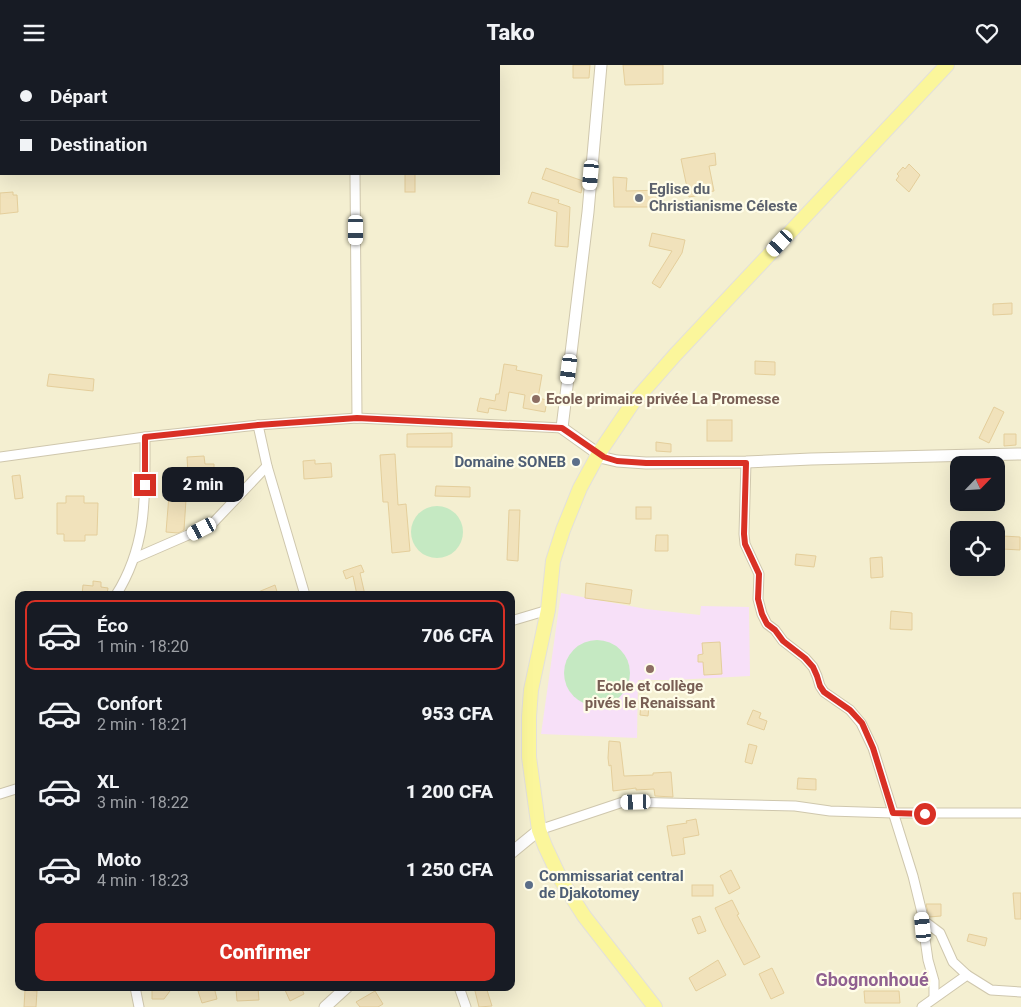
<!DOCTYPE html>
<html lang="fr">
<meta charset="utf-8">
<style>
body{margin:0;font-family:Roboto,sans-serif;background:#242831;color:#f1f3f6;height:100vh;display:flex;flex-direction:column;font-size:19px;white-space:nowrap}
*{box-sizing:border-box;margin:0}
p{font-size:16px;color:#9ea1a6}
.icon{flex:none;width:28px;height:28px;fill:none;stroke:currentColor;stroke-width:2;stroke-linecap:round;stroke-linejoin:round}
.map{position:relative;flex:1;overflow:hidden}
.drawer{position:absolute;left:15px;top:526px;width:500px;height:400px;display:flex;flex-direction:column;background:#171b24;border-radius:10px;box-shadow:0 5px 20px #0002}
.drawer>*{flex:none}
.top-card{position:absolute;left:0px;top:0px;width:500px;height:110px;box-shadow:0 5px 20px #0002;display:grid;align-content:center;height:110px;padding:0 20px;background:#171b24}
.needle{width:32px;rotate:65deg}
.tools{position:absolute;left:950px;top:391px;display:grid;gap:10px}
.tools a{display:grid;place-items:center;width:55px;height:55px;border-radius:10px;background:#171b24;box-shadow:0 5px 20px #0002;font-size:25px}
.end{position:absolute;width:22px;height:22px;margin:-11px;border:6px solid #d93025;background:#fff;box-shadow:0 0 0 2px #fff}
.from{border-radius:50%}
.bubble{position:absolute;height:35px;border-radius:10px;background:#171b24;box-shadow:0 5px 20px #0002;font-size:16px;font-weight:800;line-height:35px;text-align:center}
.car{position:absolute;width:15px;height:30px;margin:-15px -8px;border-radius:6px;box-shadow:0 0 4px 1px #0007;background:linear-gradient(#fff 24%,#345 0 40%,#fff 0 76%,#345 0 86%,#fff 0)}
.top-card b{display:flex;align-items:center;gap:18px;height:48px;font-size:19px}
.top-card b+b{border-top:1px solid #363941}
.top-card i{width:12px;height:12px;background:#f1f3f6}
ul{padding:9px 0 0;list-style:none}
li{display:flex;align-items:center;gap:15px;height:70px;margin:0 10px 8px;padding:0 10px;border:2px solid transparent;border-radius:10px}
li div{flex:1}
li b{display:block;font-size:19px}
li em{font-style:normal;font-weight:800}
li.active{border-color:#d93025}
li>.icon{width:45px;height:45px;stroke-width:1.5}
.primary-button{display:flex;gap:10px;margin-top:auto;padding:10px 20px}
.primary-button a{flex:1;height:58px;border-radius:10px;background:#d93025;color:#fff;font-size:20px;font-weight:800;line-height:58px;text-align:center}
header{display:flex;justify-content:space-between;align-items:center;height:65px;padding:0 20px;background:#171b24;font-size:22px;font-weight:800}
.map>svg:first-child{display:block}
</style>
<header><svg class="icon" aria-label="menu" viewBox="0 0 24 24"><path d="M4 6h16M4 12h16M4 18h16"/></svg>Tako<svg class="icon" aria-label="heart" viewBox="0 0 24 24"><path d="M12 20l-8-8c-3-5 5-10 8-4 3-6 11-1 8 4z"/></svg></header>
<div class="map">
<svg width="1021" height="942" viewBox="0 0 1021 942">
<rect width="100%" height="100%" fill="#fcfae3"/>
<path fill="#f4efd1" fill-rule="evenodd" d="M0,0H1021V942H0ZM1,1H499V109H1ZM959,400H996V438H959ZM959,465H996V502H959ZM19,530H511V922H19Z"/>
<polygon fill="#f7e0f8" points="561,528 646,544 700,550 701,541 749,542 750,611 674,615 638,615 637,673 541,669"/>
<g fill="#c5e9c2">
<circle cx="437" cy="467" r="26"/>
<circle cx="597" cy="608" r="33"/>
</g>
<g fill="#f1e2bb" stroke="#e4ce9b">
<polygon points="573,0 590,0 589,13 573,13"/>
<polygon points="623,0 663,0 663,19 625,20"/>
<polygon points="715,88 716,100 709,101 714,126 707,127 707,129 689,132 681,94"/>
<polygon points="909,99 920,110 909,127 896,115 899,111 897,109 903,102 905,104"/>
<polygon points="546,103 583,116 581,128 542,114"/>
<rect x="405" y="109" width="10" height="18"/>
<polygon points="613,112 627,113 626,126 663,125 664,142 614,142"/>
<polygon points="13,127 13,130 17,130 18,147 0,149 0,128"/>
<polygon points="532,127 559,135 558,138 570,142 568,182 555,181 557,147 528,138"/>
<polygon points="652,168 685,175 682,188 660,223 652,218 672,186 649,181"/>
<polygon points="1012,238 1012,249 993,250 993,239"/>
<polygon points="755,296 775,297 775,310 755,309"/>
<polygon points="504,299 517,301 516,305 542,310 538,333 547,335 545,347 523,343 525,330 509,327 506,346 489,343 488,348 477,346 480,333 495,336 496,329 499,329"/>
<polygon points="49,309 94,314 93,326 47,321"/>
<polygon points="994,342 1004,347 989,378 979,373"/>
<rect x="707" y="355" width="25" height="21"/>
<polygon points="452,368 452,382 407,382 407,369"/>
<polygon points="1004,369 1016,369 1016,380 1004,381"/>
<polygon points="656,377 671,379 671,387 656,386"/>
<polygon points="395,389 398,440 406,439 410,486 392,488 388,437 383,437 380,390"/>
<polygon points="204,391 205,399 214,399 214,407 188,409 187,392"/>
<polygon points="315,395 315,399 331,398 332,412 304,414 303,396"/>
<polygon points="220,405 231,405 233,425 222,426"/>
<polygon points="20,410 23,433 15,434 12,411"/>
<polygon points="170,418 187,419 184,465 178,468 166,467"/>
<polygon points="436,421 470,422 470,432 435,431"/>
<polygon points="66,431 84,431 84,438 98,438 97,470 85,470 85,476 64,476 64,469 57,469 57,438 66,438"/>
<rect x="636" y="442" width="15" height="12"/>
<polygon points="509,445 520,445 518,496 507,495"/>
<polygon points="656,470 668,470 668,486 655,486"/>
<polygon points="1003,471 1020,472 1020,485 1002,484"/>
<polygon points="796,489 816,491 814,502 795,500"/>
<polygon points="882,492 883,512 871,513 870,493"/>
<polygon points="361,500 364,507 360,508 365,530 357,530 353,511 346,514 343,506"/>
<polygon points="93,516 101,517 101,522 108,523 107,530 82,530 83,520 93,521"/>
<polygon points="586,518 632,525 630,539 585,533"/>
<polygon points="275,520 278,530 251,530"/>
<polygon points="891,546 912,548 912,565 890,564"/>
<polygon points="720,577 722,609 704,610 703,597 698,597 698,590 703,589 702,578"/>
<polygon points="640,631 650,632 648,651 640,650 641,639 639,639"/>
<polygon points="753,645 761,648 759,653 767,656 764,665 747,659"/>
<polygon points="609,676 620,677 624,711 653,710 653,708 671,707 673,732 655,731 654,724 636,725 636,723 613,726 611,700 609,701 608,693"/>
<polygon points="749,679 757,681 752,699 745,697"/>
<polygon points="798,713 816,714 816,725 797,724"/>
<polygon points="696,754 699,770 683,773 685,789 672,791 667,761 687,758 686,756"/>
<polygon points="731,805 740,823 729,829 720,811"/>
<rect x="692" y="820" width="21" height="11"/>
<polygon points="1013,828 1021,828 1021,854 1015,854"/>
<polygon points="732,835 739,849 737,850 760,892 744,900 723,860 715,843"/>
<polygon points="926,839 941,839 941,851 929,852"/>
<polygon points="700,851 706,866 698,869 692,854"/>
<polygon points="969,869 987,873 985,881 967,876"/>
<polygon points="718,895 726,910 696,926 689,913"/>
<polygon points="772,903 784,928 771,934 759,909"/>
<polygon points="152,922 173,922 164,934 152,934"/>
<polygon points="214,922 217,934 202,938 198,926"/>
<polygon points="289,922 301,922 304,929 290,936 285,925"/>
<polygon points="474,922 486,922 492,941 479,942"/>
<polygon points="258,923 259,935 237,936 236,924"/>
<polygon points="25,925 37,926 36,942 24,942"/>
<polygon points="375,926 383,939 378,942 360,942 356,937"/>
<polygon points="864,926 899,926 900,938 865,938"/>
</g>
<g fill="none" stroke-linecap="round" stroke-linejoin="round">
<defs>
<g id="minor">
<polyline points="355,0 355,1"/>
<polyline points="355,109 357,353"/>
<polyline points="258,360 267,401 305,530"/>
<polyline points="0,392 145,372 258,360 357,353 562,363"/>
<polyline points="746,397 744,469 745,479 759,509 758,534 762,549 767,559 775,565 783,576 805,593 813,602 817,611 820,621 824,627 850,645 861,658 873,683 913,811 924,856 940,868 953,897 967,910"/>
<polyline points="135,493 211,460 267,401"/>
<path d="M116,530C148,479 145,430 145,372"/>
<polyline points="511,556 548,545"/>
<polyline points="0,729 19,723"/>
<polyline points="539,765 623,737 795,741 830,746 893,748 1021,748"/>
<polyline points="922,853 928,895 934,916 934,932"/>
<polyline points="135,922 139,942"/>
<polyline points="459,922 466,942"/>
<polyline points="922,942 967,910 991,925 1021,927"/>
</g>
<g id="tertiary">
<polyline points="601,0 588,147 562,363 604,393 617,396 646,398 746,397 811,394 1021,389"/>
<polyline points="511,788 539,765"/>
<polyline points="325,942 347,922"/>
</g>
<polyline id="primary" points="655,942 584,851 561,815 545,781 539,765 529,692 529,652 531,625 548,545 553,496 563,465 580,423 599,388 632,339 675,290 947,0"/>
</defs>
<use href="#minor" stroke="#cfc7ad" stroke-width="11"/>
<use href="#tertiary" stroke="#cfc7ad" stroke-width="13"/>
<use href="#primary" stroke="#e3e0db" stroke-width="16"/>
<use href="#minor" stroke="#fff" stroke-width="9"/>
<use href="#tertiary" stroke="#fff" stroke-width="11"/>
<use href="#primary" stroke="#fbf69b" stroke-width="14"/>
</g>
<g fill="none" stroke-linecap="round" stroke-linejoin="round">
<polyline stroke="#d93025" stroke-width="6" points="145,420 145,372 258,360 357,353 562,363 604,392 617,396 646,398 746,398 744,469 745,479 759,509 758,534 762,549 767,559 775,565 783,576 805,593 813,602 817,611 820,621 824,627 850,645 862,658 873,683 893,748 925,749"/>
</g>
<circle fill="#6b7280" stroke="#fffde9" stroke-width="2" cx="639" cy="133" r="5"/>
<g fill="#8d6e63" stroke="#fffde9" stroke-width="2">
<circle cx="536" cy="334" r="5"/>
<circle cx="650" cy="604" r="5"/>
</g>
<g fill="#5c6f8a" stroke="#fffde9" stroke-width="2">
<circle cx="576" cy="397" r="5"/>
<circle cx="529" cy="820" r="5"/>
</g>
<g text-anchor="middle" stroke-width="4.5" stroke-linejoin="round" paint-order="stroke">
<g font-size="15" font-weight="bold" fill="#5b616d" stroke="#fffde9" text-anchor="start">
<text x="649" y="129">Eglise du<tspan x="649" dy="17">Christianisme Céleste</tspan></text>
</g>
<g font-size="15" font-weight="bold" fill="#785e54" stroke="#fffde9" text-anchor="start">
<text x="546" y="339">Ecole primaire privée La Promesse</text>
<text x="650" y="626" text-anchor="middle">Ecole et collège<tspan x="650" dy="17">pivés le Renaissant</tspan></text>
</g>
<g font-size="15" font-weight="bold" fill="#4e5e75" stroke="#fffde9" text-anchor="end">
<text x="566" y="402">Domaine SONEB</text>
<text x="539" y="816" text-anchor="start">Commissariat central<tspan x="539" dy="17">de Djakotomey</tspan></text>
</g>
<g font-size="18" font-weight="bold" fill="#906190" stroke="#fffde9">
<text x="872" y="921">Gbognonhoué</text>
</g>
</g>
</svg>
<div class="tools">
<a><svg class="needle" viewBox="-14 -14 28 28"><path d="M0-13l5 13h-10z" fill="#e53935"/><path d="M0 13l5-13h-10z" fill="#9ea1a6"/></svg></a>
<a><svg class="icon" aria-label="locate" viewBox="0 0 24 24"><circle cx="12" cy="12" r="6"/><path d="M12 2v4M12 18v4M2 12h4M18 12h4"/></svg></a>
</div>
<i class="end from" style="left:925px;top:749px"></i>
<i class="end" style="left:145px;top:420px"></i>
<div class="bubble" style="left:162px;top:402px;width:82px">2 min</div>
<i class="car" style="left:591px;top:110px;rotate:185deg"></i>
<i class="car" style="left:356px;top:165px;rotate:180deg"></i>
<i class="car" style="left:780px;top:178px;rotate:223deg"></i>
<i class="car" style="left:569px;top:304px;rotate:187deg"></i>
<i class="car" style="left:202px;top:464px;rotate:243deg"></i>
<i class="car" style="left:636px;top:737px;rotate:268deg"></i>
<i class="car" style="left:923px;top:862px;rotate:354deg"></i>
<div class="top-card">
<b><i class="from"></i>Départ</b>
<b><i></i>Destination</b>
</div>
<section class="drawer">
<ul>
<li class="active"><svg class="icon" aria-label="car" viewBox="0 0 24 24"><path d="M5 17H2v-5l4-1 3-4h7l3 4 3 1v5h-3M9 17h6M6 11h13"/><circle cx="7" cy="17" r="2"/><circle cx="17" cy="17" r="2"/></svg><div><b>Éco</b><p>1 min · 18:20</p></div><em>706 CFA</em></li>
<li><svg class="icon" aria-label="car" viewBox="0 0 24 24"><path d="M5 17H2v-5l4-1 3-4h7l3 4 3 1v5h-3M9 17h6M6 11h13"/><circle cx="7" cy="17" r="2"/><circle cx="17" cy="17" r="2"/></svg><div><b>Confort</b><p>2 min · 18:21</p></div><em>953 CFA</em></li>
<li><svg class="icon" aria-label="car" viewBox="0 0 24 24"><path d="M5 17H2v-5l4-1 3-4h7l3 4 3 1v5h-3M9 17h6M6 11h13"/><circle cx="7" cy="17" r="2"/><circle cx="17" cy="17" r="2"/></svg><div><b>XL</b><p>3 min · 18:22</p></div><em>1 200 CFA</em></li>
<li><svg class="icon" aria-label="car" viewBox="0 0 24 24"><path d="M5 17H2v-5l4-1 3-4h7l3 4 3 1v5h-3M9 17h6M6 11h13"/><circle cx="7" cy="17" r="2"/><circle cx="17" cy="17" r="2"/></svg><div><b>Moto</b><p>4 min · 18:23</p></div><em>1 250 CFA</em></li>
</ul>
<div class="primary-button"><a>Confirmer</a></div>
</section>
</div>
